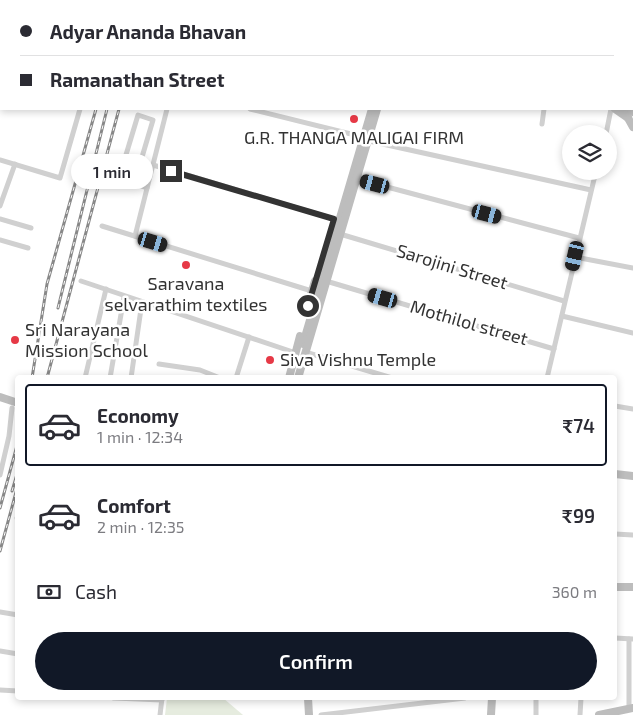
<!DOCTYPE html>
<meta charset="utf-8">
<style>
body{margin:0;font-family:"Exo 2",sans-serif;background:#f7f7f7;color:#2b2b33;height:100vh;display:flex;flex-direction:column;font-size:19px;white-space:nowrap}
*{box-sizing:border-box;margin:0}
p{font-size:16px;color:#7c7c81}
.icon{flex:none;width:28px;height:28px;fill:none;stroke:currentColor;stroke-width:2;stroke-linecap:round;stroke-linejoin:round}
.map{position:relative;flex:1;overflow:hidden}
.drawer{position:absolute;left:15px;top:375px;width:602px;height:325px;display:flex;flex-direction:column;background:#fff;border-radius:5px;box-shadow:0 2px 8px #0003}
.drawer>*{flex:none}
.top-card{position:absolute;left:0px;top:0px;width:634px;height:110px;box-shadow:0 2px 8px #0003;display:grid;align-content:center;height:110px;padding:0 20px;background:#fff}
.controls{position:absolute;left:562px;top:125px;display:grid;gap:10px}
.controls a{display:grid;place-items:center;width:55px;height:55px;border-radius:50%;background:#fff;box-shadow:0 2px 8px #0003;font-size:25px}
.end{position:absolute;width:22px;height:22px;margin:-11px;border:6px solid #333;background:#fff;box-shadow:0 0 0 2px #fff}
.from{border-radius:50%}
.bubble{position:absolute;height:35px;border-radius:18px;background:#fff;box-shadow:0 2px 8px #0003;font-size:16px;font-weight:600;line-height:35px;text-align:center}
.car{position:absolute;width:15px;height:30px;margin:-15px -8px;border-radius:6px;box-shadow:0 0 4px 1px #0007;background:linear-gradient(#222 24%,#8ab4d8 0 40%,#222 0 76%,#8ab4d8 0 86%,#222 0)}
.top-card b{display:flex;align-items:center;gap:18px;height:48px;font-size:19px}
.top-card b+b{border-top:1px solid #e1e1e2}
.top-card i{width:12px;height:12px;background:#2b2b33}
ul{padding:9px 0 0;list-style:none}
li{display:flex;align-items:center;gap:15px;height:82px;margin:0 10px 8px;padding:0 10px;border:2px solid transparent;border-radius:5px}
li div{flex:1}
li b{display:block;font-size:19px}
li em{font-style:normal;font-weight:600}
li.current{border-color:#111827}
li>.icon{width:45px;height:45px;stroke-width:1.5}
.pay{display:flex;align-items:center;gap:12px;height:55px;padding:0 20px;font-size:19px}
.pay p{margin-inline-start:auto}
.button{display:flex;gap:10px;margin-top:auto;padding:10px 20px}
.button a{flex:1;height:58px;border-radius:30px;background:#111827;color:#fff;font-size:20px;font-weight:600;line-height:58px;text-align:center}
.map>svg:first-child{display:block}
</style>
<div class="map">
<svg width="633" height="715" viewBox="0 0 633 715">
<rect width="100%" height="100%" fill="#fff"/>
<polygon fill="#e6ecdf" points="167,698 223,698 243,715 165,715"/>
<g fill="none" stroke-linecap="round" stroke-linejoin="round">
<g stroke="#d0d0d0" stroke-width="5">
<polyline points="11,0 13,1"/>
<polyline points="193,1 194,0"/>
<polyline points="632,9 633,9"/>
<polyline points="0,88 1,89"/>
<polyline points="632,92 633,92"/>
<polyline points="250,109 359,136"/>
<polyline points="542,124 544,109"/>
<polyline points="606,134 611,109"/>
<polyline points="369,141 591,190"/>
<polyline points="0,160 60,178 80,109"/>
<polyline points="153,165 334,219"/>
<polyline points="357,179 579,238"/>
<polyline points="134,184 153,120 138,115 119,178 147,188"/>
<polyline points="0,206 15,164"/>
<polyline points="0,219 31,228"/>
<polyline points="102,226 315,292"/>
<polyline points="340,234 564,301"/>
<polyline points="135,236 167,109"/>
<polyline points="0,240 28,248"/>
<polyline points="575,257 633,268"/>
<polyline points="81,281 296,353"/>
<polyline points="326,281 554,349"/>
<polyline points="562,316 633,333"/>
<polyline points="305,352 392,378"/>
<polyline points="159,364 200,370 220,378"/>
<polyline points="85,378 106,289"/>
<polyline points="110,378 124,297"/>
<polyline points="131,378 142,302"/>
<polyline points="236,378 249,337"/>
<polyline points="547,378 596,171"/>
<polyline points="615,406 633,409"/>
<polyline points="0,475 9,436 12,408"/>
<polyline points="17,518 18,518"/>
<polyline points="615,534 633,535"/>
<polyline points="0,612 18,615"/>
<polyline points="615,638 633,639"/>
<polyline points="629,639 629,709"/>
<polyline points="0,651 18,654"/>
<polyline points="0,690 18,691"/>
<polyline points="114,698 162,700"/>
<polyline points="160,715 162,698"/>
<polyline points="321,715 465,698"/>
<polyline points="536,715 536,698"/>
<polyline points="580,715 581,698"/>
</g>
<g stroke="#bdbdbd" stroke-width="8">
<polyline points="551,0 552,1"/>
<polyline points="558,0 559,1"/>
<polyline points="567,0 568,1"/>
<polyline points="69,1 70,0"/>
<polyline points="395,1 396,0"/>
<polyline points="402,1 402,0"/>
<polyline points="407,1 408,0"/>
<polyline points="0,56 1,55"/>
<polyline points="615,109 628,118"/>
<polyline points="623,109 633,127"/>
<polyline points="631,109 633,112"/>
<polyline points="307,308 315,281"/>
<polyline points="303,344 372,109"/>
<polyline points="289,378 300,336"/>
<polyline points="298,378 377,109"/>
<polyline points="0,397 15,402"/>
<polyline points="615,474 633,476"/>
<polyline points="615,587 633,587"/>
<polyline points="308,698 309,715"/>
<polyline points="491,715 492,698"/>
<polyline points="599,715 633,708"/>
</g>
<defs>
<g id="rail">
<polyline points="132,1 132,0"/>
<polyline points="147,1 148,0"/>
<polyline points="58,308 107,109"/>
<polyline points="32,378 47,284 96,109"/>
<polyline points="47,378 119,109"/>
<polyline points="12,491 18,471"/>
<polyline points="0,508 18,442"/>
<polyline points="0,551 18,485"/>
</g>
</defs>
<use href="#rail" stroke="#888" stroke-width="3"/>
<use href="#rail" stroke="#fff" stroke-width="1" stroke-dasharray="4" stroke-linecap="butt"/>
</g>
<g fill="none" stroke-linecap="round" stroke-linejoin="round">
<polyline stroke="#333" stroke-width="6" points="171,171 334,219 308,306"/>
</g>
<g fill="#e63946" stroke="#fff" stroke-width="2">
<circle cx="354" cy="119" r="5"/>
<circle cx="186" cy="265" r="5"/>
<circle cx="15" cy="340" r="5"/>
<circle cx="270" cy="360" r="5"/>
</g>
<g text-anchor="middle" stroke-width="5" stroke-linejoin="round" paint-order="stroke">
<g font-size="18" fill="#333" stroke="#fff">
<text x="354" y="144">G.R. THANGA MALIGAI FIRM</text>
<text x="186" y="290">Saravana<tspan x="186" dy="21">selvarathim textiles</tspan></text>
<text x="25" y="336" text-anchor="start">Sri Narayana<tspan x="25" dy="21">Mission School</tspan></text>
<text x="280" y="366" text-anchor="start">Siva Vishnu Temple</text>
</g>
<g font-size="18" fill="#333" stroke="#fff">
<text transform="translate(452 267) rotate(17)" y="6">Sarojini Street</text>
<text transform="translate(469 323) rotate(16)" y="6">Mothilol street</text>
</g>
</g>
</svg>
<div class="controls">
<a><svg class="icon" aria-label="layers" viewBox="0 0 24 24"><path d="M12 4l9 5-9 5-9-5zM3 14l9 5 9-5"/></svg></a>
</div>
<i class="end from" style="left:308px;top:306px"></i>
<i class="end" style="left:171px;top:171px"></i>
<div class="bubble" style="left:71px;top:154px;width:82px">1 min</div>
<i class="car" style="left:375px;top:184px;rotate:285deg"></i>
<i class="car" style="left:487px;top:214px;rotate:105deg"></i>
<i class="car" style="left:153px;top:242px;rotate:107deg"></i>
<i class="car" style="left:575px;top:256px;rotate:193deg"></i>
<i class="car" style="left:383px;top:298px;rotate:286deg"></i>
<div class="top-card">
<b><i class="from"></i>Adyar Ananda Bhavan</b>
<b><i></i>Ramanathan Street</b>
</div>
<section class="drawer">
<ul>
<li class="current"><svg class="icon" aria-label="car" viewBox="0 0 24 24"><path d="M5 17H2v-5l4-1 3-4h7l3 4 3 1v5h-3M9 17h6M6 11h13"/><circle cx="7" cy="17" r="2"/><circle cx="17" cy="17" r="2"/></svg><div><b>Economy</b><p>1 min · 12:34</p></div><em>₹74</em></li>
<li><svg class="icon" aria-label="car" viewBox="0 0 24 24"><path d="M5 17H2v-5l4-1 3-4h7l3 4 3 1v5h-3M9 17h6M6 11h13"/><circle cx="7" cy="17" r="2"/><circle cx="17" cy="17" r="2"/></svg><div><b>Comfort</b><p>2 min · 12:35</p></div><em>₹99</em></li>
</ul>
<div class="pay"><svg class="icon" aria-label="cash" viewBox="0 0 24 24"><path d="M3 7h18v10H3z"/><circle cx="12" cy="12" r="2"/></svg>Cash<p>360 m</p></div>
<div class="button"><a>Confirm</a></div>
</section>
</div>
